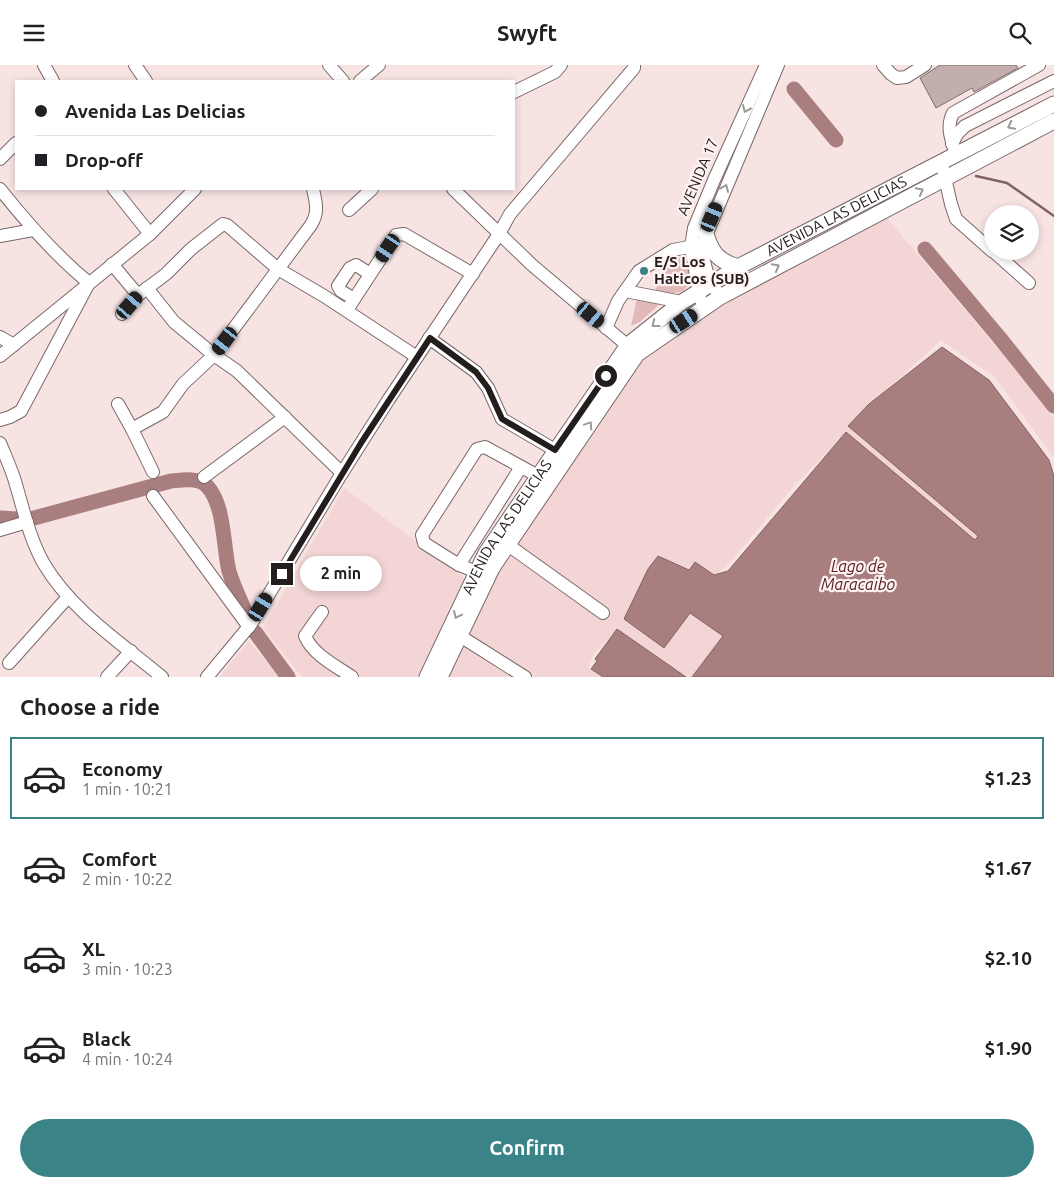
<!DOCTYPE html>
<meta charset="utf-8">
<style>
body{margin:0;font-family:Ubuntu,sans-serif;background:#f6f6f6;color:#202124;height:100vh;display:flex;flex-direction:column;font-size:19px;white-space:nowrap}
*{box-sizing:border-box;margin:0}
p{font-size:16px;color:#757577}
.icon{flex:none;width:28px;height:28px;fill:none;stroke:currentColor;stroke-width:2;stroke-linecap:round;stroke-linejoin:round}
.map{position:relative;height:612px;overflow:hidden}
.sheet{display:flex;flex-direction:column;background:#fff;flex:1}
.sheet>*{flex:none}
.guide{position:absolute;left:15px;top:15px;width:500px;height:110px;border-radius:0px;box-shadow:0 2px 8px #0003;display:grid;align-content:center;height:110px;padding:0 20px;background:#fff}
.fabs{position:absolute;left:984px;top:140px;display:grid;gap:10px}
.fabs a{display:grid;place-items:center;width:55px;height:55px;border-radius:50%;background:#fff;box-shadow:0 2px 8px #0003;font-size:25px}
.end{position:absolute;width:22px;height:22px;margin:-11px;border:6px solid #241d1d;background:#fff;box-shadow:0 0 0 2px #fff}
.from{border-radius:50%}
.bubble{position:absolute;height:35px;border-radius:18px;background:#fff;box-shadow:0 2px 8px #0003;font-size:16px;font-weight:700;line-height:35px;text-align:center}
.car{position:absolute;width:15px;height:30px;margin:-15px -8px;border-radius:6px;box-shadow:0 0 4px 1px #0007;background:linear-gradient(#222 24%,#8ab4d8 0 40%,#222 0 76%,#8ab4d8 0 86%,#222 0)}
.guide b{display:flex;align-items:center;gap:18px;height:48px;font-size:19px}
.guide b+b{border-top:1px solid #e0e0e0}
.guide i{width:12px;height:12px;background:#202124}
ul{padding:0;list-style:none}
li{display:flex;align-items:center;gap:15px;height:82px;margin:0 10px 8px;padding:0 10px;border:2px solid transparent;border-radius:0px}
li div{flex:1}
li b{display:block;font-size:19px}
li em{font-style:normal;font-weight:700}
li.current{border-color:#3a8387}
li>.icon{width:45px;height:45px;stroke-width:1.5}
h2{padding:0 20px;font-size:22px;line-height:60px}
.action{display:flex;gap:10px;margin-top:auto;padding:10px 20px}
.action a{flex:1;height:58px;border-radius:30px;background:#3a8387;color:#fff;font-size:20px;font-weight:700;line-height:58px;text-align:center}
header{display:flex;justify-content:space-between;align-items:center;height:65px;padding:0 20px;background:#fff;font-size:22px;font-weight:700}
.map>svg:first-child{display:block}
</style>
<header><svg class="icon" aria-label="menu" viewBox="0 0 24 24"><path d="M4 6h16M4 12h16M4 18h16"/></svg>Swyft<svg class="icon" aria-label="search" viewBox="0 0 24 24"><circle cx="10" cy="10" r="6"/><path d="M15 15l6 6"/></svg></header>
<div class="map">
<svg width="1054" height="612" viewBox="0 0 1054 612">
<rect width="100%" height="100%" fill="#f8e3e3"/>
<g fill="#f2d5d4">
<polygon points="886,152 1016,305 1054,353 1054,393 995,312 941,275 848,361 978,472 975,475 846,367 793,422 726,502 715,510 695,497 686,504 658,491 648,504 624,555 690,548 723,571 692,612 686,612 617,564 593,590 588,602 601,612 448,612 495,507 639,296 717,241"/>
<polygon points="344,423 465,513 417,612 302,612 263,563"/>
<polygon points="249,576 280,612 219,612"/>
</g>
<g fill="#e1b9b8">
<path d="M687,191C690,228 691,228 654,229L663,206L675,193Z"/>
<polygon points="637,233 662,237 640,257 631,261"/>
</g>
<g fill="#a97e7e" stroke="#816161">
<polygon points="942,282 989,315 1049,395 1054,411 1054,612 692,612 723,571 690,548 664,583 624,554 648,504 658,491 689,505 695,497 714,510 728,506 846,367 975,475 978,471 848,361 869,339"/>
<polygon points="617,564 686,612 603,612 591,604 597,596 595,594"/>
</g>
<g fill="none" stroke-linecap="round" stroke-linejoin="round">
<polyline stroke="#816161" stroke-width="2.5" points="976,111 1007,118 1054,151"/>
<g stroke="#a97e7e" stroke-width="15">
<polyline points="794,24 836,75"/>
<polyline points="925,184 999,272 1054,341"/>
<polyline points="0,453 17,454"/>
<path d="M34,453L171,416C182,415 198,412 207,421C225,440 223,482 229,506C234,523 243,540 249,556"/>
<polyline points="255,567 288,612"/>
</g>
</g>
<polygon fill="#c1aead" stroke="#806e6d" points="940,0 1016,0 1018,3 974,27 972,23 936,43 920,13"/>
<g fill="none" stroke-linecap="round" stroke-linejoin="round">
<defs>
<g id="minor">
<polyline points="44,0 53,16"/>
<polyline points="135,0 146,16"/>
<polyline points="329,0 343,16"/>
<polyline points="883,0 891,9 897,13 906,12 925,0"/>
<polyline points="360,16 379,0"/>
<polyline points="514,27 555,7 561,0"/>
<polyline points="952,79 957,69 965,61 1054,16"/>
<path d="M956,89C951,74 946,62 953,48L1039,0"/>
<polyline points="0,94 16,78"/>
<polyline points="943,104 951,139 956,154 992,186"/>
<path d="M0,124C27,158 55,190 89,218L21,346L10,352L0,355"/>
<polyline points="114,124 150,169"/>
<polyline points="453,124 532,200 634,286"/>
<polyline points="349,145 372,124"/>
<polyline points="0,171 33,165"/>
<polyline points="993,186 1029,218"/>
<polyline points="112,199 138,230"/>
<polyline points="147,223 174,257 214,290 237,306 342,408"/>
<polyline points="625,226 682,237"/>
<path d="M717,227C707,213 703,197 702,180L778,0"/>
<polyline points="354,234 341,226 338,221 350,203 356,200 370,209"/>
<polyline points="700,234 691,182 694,163 714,115 766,0"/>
<polyline points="347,245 396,170 404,169 473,209"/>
<polyline points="122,249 138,230 166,209 191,184 223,159 227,160 278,204 324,231 417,292"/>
<polyline points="606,263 618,236 639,206 673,185 699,180"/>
<polyline points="0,272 14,280"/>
<polyline points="429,273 476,307 488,323 502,354 555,385"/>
<polyline points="0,291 150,169 195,124"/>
<path d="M118,339L132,364L163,347L183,319L214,290L311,160C319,147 316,138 313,124"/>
<polyline points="132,364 153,407"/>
<path d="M0,378C5,390 10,401 14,413C23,442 29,473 44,499C72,546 120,577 162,612"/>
<polyline points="204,412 285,352"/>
<polyline points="153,431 249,562"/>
<polyline points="0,465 27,457"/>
<polyline points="508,480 603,548"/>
<polyline points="459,500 521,402"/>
<polyline points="477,507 459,500 424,478 422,470 477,384 485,382 538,411"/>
<path d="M322,547L305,571C313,590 336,601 352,612"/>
<polyline points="460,571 525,612"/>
<polyline points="9,598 68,532"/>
<polyline points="107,612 131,586"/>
<polyline points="207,612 251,559 342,408 389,334 499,169 510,149 634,3 634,0"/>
</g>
<g id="major">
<path d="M706,169C712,188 718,196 738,202"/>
<path id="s1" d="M427,612L486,488L628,280L682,237L738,202L1054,39"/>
<polyline points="440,612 492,503 637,289 720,232 1054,56"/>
</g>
</defs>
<use href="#minor" stroke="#7a6868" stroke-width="14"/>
<use href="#major" stroke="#7a6868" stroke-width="17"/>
<use href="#minor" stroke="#fff" stroke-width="12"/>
<use href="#major" stroke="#fff" stroke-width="15"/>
</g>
<defs><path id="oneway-chevron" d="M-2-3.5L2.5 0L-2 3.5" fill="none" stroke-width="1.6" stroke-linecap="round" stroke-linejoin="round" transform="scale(1.25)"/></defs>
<g stroke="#9c9999">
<use href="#oneway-chevron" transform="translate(746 44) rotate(114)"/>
<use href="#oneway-chevron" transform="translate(1011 61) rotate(153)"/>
<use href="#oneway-chevron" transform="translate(725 123) rotate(-67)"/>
<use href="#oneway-chevron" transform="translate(920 126) rotate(-28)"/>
<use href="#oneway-chevron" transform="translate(776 202) rotate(-28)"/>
<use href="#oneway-chevron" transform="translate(655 259) rotate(142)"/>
<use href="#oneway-chevron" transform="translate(589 360) rotate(-56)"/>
<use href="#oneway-chevron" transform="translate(457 550) rotate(115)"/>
</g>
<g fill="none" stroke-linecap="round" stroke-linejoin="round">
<polyline stroke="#241d1d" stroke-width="6" points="282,509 361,378 430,273 476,307 488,323 502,354 555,385 606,311"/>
</g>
<circle fill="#3a8387" stroke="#fff3f2" stroke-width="2" cx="644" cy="206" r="5"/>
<g text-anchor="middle" stroke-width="4.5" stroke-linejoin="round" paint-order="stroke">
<g font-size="15" fill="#241d1d" stroke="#fff3f2">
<text transform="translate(698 112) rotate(-67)" y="5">AVENIDA 17</text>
<text dy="5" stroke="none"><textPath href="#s1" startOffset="635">AVENIDA LAS DELICIAS</textPath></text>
<text dy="5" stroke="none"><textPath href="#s1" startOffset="170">AVENIDA LAS DELICIAS</textPath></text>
</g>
<g font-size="15" font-weight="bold" fill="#241d1d" stroke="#fff3f2" text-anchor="start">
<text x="654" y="202">E/S Los<tspan x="654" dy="17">Haticos (SUB)</tspan></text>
</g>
<g font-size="16" font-style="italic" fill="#582023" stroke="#fff3f2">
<text x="858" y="507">Lago de<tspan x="858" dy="18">Maracaibo</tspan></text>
</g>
</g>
</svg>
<div class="fabs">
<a><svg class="icon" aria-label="layers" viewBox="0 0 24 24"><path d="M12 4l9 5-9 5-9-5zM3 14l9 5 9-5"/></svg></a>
</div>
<i class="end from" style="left:606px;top:311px"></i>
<i class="end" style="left:282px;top:509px"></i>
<div class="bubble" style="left:300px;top:491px;width:82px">2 min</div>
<i class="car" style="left:712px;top:152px;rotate:23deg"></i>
<i class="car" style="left:388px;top:183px;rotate:214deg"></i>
<i class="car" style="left:130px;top:240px;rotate:41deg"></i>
<i class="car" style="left:591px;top:250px;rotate:130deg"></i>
<i class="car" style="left:684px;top:256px;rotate:57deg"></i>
<i class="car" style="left:225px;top:276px;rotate:217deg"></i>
<i class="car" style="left:261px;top:542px;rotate:31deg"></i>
<div class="guide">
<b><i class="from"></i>Avenida Las Delicias</b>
<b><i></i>Drop-off</b>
</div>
</div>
<section class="sheet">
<h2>Choose a ride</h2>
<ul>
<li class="current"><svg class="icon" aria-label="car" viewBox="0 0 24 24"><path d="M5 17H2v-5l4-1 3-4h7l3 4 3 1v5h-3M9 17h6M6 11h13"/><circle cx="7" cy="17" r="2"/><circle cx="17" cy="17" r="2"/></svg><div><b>Economy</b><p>1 min · 10:21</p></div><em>$1.23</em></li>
<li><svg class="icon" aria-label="car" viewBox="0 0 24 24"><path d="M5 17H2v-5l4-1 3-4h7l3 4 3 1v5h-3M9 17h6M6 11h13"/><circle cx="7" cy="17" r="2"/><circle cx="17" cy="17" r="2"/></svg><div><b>Comfort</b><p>2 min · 10:22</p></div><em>$1.67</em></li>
<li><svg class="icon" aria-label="car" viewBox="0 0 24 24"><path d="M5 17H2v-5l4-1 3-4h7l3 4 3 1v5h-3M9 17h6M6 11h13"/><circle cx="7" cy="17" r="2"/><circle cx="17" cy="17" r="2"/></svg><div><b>XL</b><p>3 min · 10:23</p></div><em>$2.10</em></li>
<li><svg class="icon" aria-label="car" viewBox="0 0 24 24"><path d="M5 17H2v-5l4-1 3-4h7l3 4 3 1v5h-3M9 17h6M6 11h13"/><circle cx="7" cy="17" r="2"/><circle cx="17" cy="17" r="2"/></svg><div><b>Black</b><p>4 min · 10:24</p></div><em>$1.90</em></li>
</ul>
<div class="action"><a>Confirm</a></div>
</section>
